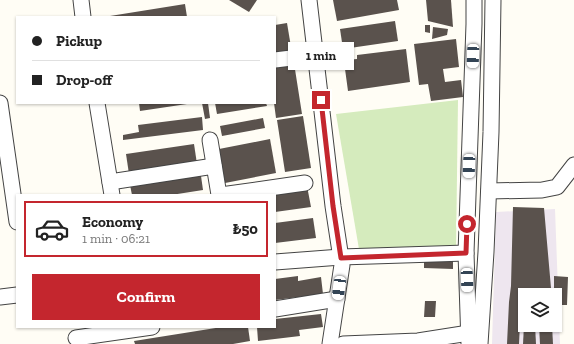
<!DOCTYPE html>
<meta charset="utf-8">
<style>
body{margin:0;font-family:"Zilla Slab",serif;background:#f2f2f2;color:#222;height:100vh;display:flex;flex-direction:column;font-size:15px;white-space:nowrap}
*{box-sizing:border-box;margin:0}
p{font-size:13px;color:#767676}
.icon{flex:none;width:22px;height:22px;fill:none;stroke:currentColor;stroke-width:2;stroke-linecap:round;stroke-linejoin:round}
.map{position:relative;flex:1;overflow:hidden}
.drawer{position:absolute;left:16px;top:194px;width:260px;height:134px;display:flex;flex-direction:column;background:#fff;border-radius:0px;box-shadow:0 1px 3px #0004}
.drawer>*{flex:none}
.hud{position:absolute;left:16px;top:16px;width:260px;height:88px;border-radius:0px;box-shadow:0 1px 3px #0004;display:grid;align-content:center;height:88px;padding:0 16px;background:#fff}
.buttons{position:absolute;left:518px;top:288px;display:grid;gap:8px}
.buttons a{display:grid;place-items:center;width:44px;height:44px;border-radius:0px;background:#fff;box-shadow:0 1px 3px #0004;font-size:20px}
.end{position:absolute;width:18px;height:18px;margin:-9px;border:5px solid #c4262e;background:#fff;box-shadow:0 0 0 2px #fff}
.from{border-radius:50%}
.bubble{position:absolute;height:28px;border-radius:0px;background:#fff;box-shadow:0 1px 3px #0004;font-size:13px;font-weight:800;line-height:28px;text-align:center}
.car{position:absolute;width:12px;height:24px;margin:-12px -6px;border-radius:5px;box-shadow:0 0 3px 1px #0007;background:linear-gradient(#fff 24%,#345 0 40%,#fff 0 76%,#345 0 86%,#fff 0)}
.hud b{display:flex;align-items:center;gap:14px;height:38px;font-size:15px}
.hud b+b{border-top:1px solid #e0e0e0}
.hud i{width:10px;height:10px;background:#222}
ul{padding:7px 0 0;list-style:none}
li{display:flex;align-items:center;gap:12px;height:56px;margin:0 8px 6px;padding:0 8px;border:2px solid transparent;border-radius:0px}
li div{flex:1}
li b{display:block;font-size:15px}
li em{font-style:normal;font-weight:800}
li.current{border-color:#c4262e}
li>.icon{width:36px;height:36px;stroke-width:1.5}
.primary-button{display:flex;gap:8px;margin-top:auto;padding:8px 16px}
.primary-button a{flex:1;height:46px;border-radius:0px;background:#c4262e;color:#fff;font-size:16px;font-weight:800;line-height:46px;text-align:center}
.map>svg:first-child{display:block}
</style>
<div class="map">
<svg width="574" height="344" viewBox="0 0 574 344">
<rect width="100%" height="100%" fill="#fffdf5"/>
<path fill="#eee6ef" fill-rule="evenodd" d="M555,209L560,344H492L496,212ZM525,295H555V325H525Z"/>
<polygon fill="#d5ebbd" points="458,100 456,249 360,255 336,114"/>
<g fill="#5a524d">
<polygon points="229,0 257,0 249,12"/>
<polygon points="333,0 397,0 399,10 337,21"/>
<polygon points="426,0 451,0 453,27 428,21"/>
<polygon points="185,4 187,17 110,17 110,16"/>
<polygon points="395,21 398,41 343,49 340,29"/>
<polygon points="287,23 292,53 275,55 275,25"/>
<polygon points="425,25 430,25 430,33 425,32"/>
<polygon points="433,27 448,29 447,35 432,39"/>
<polygon points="456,39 459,67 443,69 445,82 461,80 463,97 431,101 428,84 419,85 414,44"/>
<polygon points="406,49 410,82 348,91 345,69 347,69 346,60 357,59 357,55"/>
<polygon points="294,63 302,114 276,118 274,103 275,103 275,66"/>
<polygon points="139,103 187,103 187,104 140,111"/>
<polygon points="202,103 208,103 210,118 205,119"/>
<polygon points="215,103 266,103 267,106 217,114"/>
<polygon points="303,116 311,168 285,172 277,120"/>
<polygon points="202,117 203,130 123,140 123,135 139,132 138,125"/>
<polygon points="263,118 265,128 222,136 220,126"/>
<polygon points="270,139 276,173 225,183 219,149"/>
<polygon points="194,144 197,164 129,174 126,154"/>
<polygon points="200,169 203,190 171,195 132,195 129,180"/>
<polygon points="307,186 311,207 275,212 275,195 257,195"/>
<polygon points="513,207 544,208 551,288 554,288 554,276 568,277 567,305 556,305 556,295 525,295 525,302 521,302 519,344 507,344 509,302 511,286"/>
<polygon points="313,218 316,238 275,243 275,223"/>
<polygon points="424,260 453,261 453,269 424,268"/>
<polygon points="298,276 298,281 321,277 323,294 275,300 275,279"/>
<polygon points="425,301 436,301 435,317 424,317"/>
<polygon points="321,314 323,327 299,330 300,336 258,341 257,327 275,327 275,319"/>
<polygon points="524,325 535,325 536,344 523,344"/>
<polygon points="539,325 552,325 553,344 540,344"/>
<polygon points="222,327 248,327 250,341 233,344 135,344 134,341"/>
</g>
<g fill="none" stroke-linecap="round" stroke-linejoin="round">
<defs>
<g id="minor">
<polyline points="81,0 83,17"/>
<polyline points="309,0 333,206 342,265 330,344"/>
<polyline points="275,60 316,55"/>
<polyline points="0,103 17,222"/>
<polyline points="97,103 112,195"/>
<polyline points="210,140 219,195"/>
<polyline points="110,182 214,166"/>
<polyline points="489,191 542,190 557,187 574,165"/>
<polyline points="221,195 305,183"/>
<polyline points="275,262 341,257 466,253"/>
<polyline points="0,297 17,295"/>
<polyline points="275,309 337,299"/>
<polyline points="76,338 152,327"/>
<polyline points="343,344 418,341 469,333"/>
<polyline points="469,344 466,253 474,24 474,0"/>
<polyline points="480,344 486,252 491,132 493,0"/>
</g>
</defs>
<use href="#minor" stroke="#444" stroke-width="17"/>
<use href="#minor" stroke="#fff" stroke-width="15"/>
</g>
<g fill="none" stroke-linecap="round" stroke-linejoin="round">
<polyline stroke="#c4262e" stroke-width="5" points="321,100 333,206 341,258 466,253 467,224"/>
</g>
</svg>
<div class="buttons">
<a><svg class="icon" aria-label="layers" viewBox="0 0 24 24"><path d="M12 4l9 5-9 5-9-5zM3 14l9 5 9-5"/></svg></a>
</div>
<i class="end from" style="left:467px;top:224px"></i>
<i class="end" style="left:321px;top:100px"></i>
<div class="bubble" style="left:288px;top:42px;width:66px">1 min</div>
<i class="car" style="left:473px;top:56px;rotate:182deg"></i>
<i class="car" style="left:469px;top:166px;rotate:182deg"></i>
<i class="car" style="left:467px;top:280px;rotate:178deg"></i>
<i class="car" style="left:339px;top:288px;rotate:188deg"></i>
<div class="hud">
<b><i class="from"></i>Pickup</b>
<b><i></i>Drop-off</b>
</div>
<section class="drawer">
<ul>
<li class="current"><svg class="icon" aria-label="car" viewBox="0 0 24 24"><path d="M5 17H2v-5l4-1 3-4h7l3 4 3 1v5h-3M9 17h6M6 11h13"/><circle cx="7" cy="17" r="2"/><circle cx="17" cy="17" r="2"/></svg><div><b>Economy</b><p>1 min · 06:21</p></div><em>₺50</em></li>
</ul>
<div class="primary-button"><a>Confirm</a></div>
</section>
</div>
